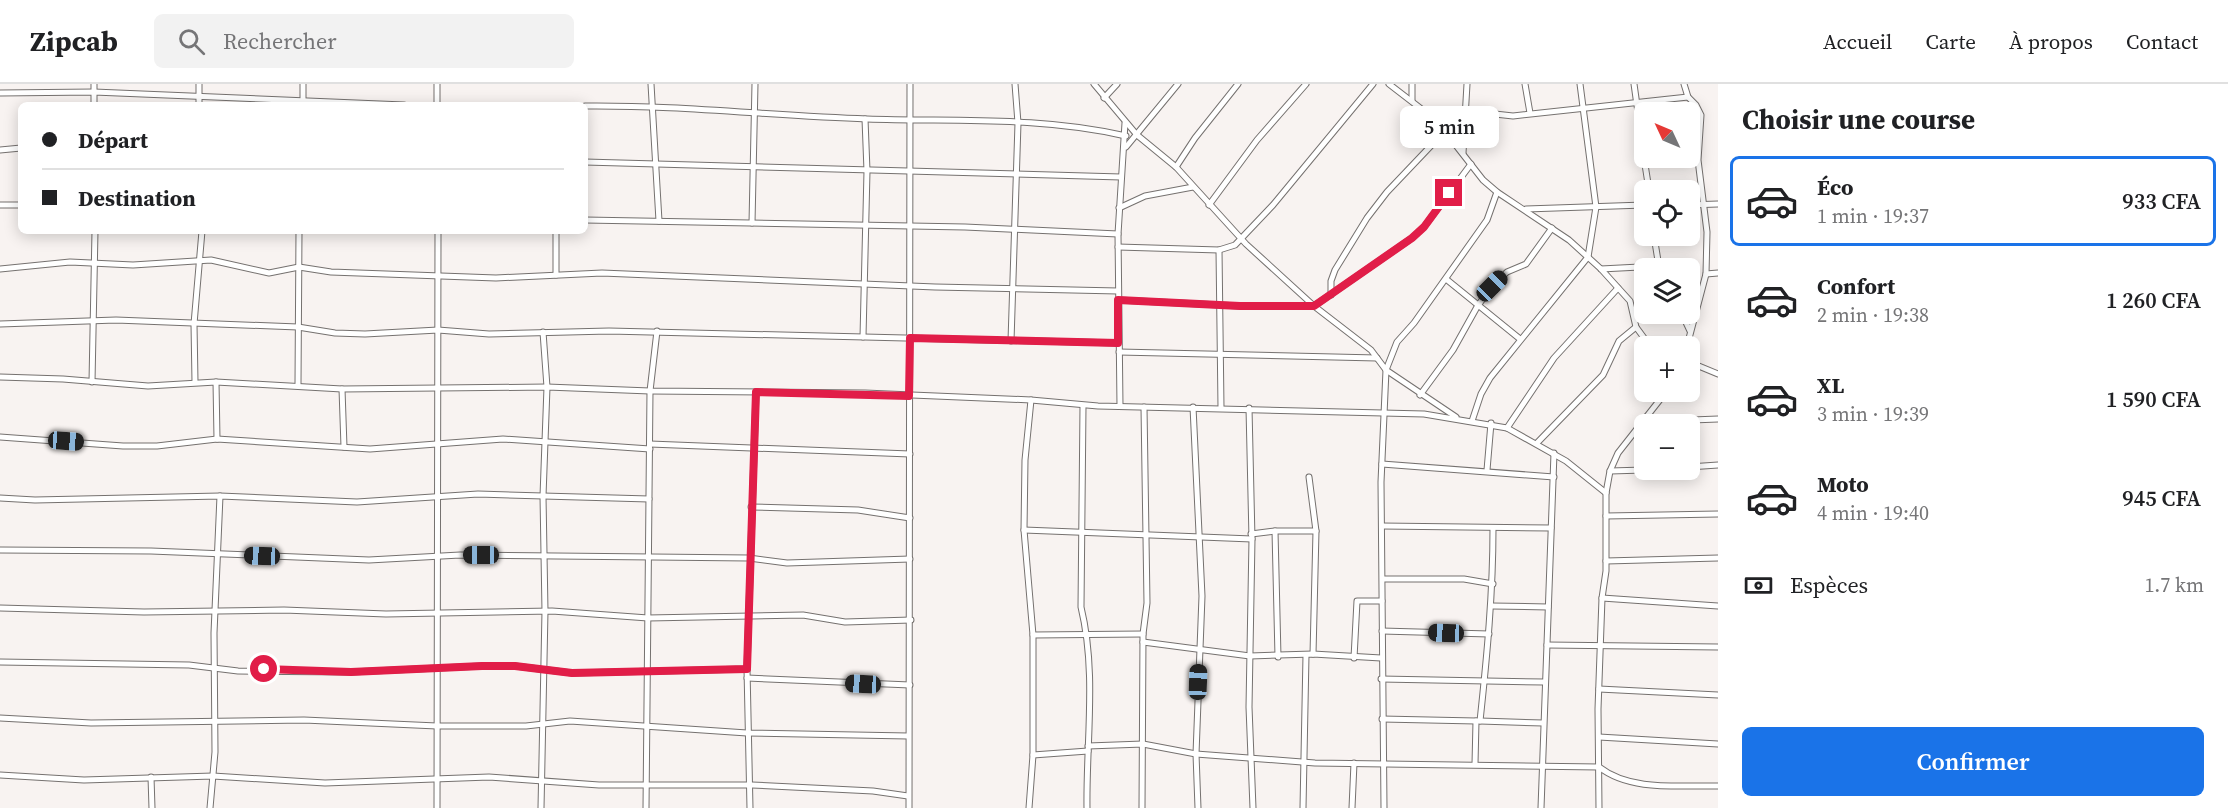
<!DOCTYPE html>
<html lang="fr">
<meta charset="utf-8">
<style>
body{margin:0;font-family:"Source Serif 4",serif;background:#f2f2f2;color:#202124;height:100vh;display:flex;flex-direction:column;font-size:22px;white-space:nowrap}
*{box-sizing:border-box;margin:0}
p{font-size:20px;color:#757577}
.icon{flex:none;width:33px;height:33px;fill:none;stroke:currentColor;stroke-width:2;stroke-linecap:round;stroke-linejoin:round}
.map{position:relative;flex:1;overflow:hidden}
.details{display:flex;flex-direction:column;background:#fff;width:510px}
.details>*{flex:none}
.hud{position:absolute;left:18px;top:18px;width:570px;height:132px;border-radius:9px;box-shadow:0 3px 15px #0003;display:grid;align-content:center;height:132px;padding:0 24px;background:#fff}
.needle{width:39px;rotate:314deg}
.buttons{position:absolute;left:1634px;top:18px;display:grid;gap:12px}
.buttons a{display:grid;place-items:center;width:66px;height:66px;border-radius:9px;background:#fff;box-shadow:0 3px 15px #0003;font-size:30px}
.end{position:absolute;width:27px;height:27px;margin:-14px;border:8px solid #e11d48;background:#fff;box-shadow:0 0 0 3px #fff}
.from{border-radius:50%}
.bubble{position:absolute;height:42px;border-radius:9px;background:#fff;box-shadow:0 3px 15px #0003;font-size:20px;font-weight:600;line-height:42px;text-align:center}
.car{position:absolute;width:18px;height:36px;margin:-18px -9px;border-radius:8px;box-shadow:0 0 4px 2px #0007;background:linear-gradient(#222 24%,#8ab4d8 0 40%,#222 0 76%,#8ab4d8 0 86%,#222 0)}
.hud b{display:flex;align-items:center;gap:21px;height:57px;font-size:22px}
.hud b+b{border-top:2px solid #e0e0e0}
.hud i{width:15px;height:15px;background:#202124}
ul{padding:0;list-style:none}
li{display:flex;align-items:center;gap:18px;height:90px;margin:0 12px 9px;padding:0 12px;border:3px solid transparent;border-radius:9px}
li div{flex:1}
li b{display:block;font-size:22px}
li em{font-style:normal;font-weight:600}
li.active{border-color:#1a73e8}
li>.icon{width:54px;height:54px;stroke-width:1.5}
h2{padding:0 24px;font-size:27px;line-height:72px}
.pay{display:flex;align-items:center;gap:15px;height:66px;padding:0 24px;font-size:22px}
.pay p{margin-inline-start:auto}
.button{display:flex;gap:12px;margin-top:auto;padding:12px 24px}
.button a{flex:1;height:69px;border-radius:9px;background:#1a73e8;color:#fff;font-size:24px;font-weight:600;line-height:69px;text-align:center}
header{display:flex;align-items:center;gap:36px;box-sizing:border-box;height:84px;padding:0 30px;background:#fff;border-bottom:2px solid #e0e0e0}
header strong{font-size:28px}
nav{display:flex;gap:33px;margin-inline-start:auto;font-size:21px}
.search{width:420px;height:54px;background:#f2f2f2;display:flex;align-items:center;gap:15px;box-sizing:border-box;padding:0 21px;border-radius:9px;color:#757577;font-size:22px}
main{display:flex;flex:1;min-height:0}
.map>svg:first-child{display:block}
</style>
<header>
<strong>Zipcab</strong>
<div class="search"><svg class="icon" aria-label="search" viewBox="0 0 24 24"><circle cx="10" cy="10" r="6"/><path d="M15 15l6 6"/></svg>Rechercher</div>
<nav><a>Accueil</a><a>Carte</a><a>À propos</a><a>Contact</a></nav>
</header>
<main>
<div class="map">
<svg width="1718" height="724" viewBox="0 0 1718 724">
<rect width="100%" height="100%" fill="#f8f3f1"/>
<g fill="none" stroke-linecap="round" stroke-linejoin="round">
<defs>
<g id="street">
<polyline points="94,0 94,21"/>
<polyline points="651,0 659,137"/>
<polyline points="1094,0 1137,51 1176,83 1246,160 1314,222 1371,266 1386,286 1456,333"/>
<polyline points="1389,0 1437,37 1483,96 1497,108 1569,156 1601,185 1630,217 1636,243 1650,262"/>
<polyline points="1525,0 1530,29"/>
<polyline points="1634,0 1644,71"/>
<polyline points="1684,0 1688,13 1696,21 1701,31 1698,76 1707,148 1706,190 1687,262"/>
<polyline points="0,9 94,8 404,21"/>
<polyline points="1104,14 1117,0"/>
<polyline points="1412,17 1412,0"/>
<polyline points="199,21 199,0"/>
<polyline points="303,21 303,0"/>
<polyline points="437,21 437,0"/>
<path d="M585,22C679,21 773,32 867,35C953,38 1042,32 1126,52"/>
<polyline points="1467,33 1486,29 1513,32 1688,13"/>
<polyline points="1126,63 1178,0"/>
<polyline points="0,66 21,64"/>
<polyline points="1463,69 1467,0"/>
<polyline points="1644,74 1649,106"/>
<polyline points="585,78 1121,93"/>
<polyline points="1176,83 1195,54 1238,0"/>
<polyline points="0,121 21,121"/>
<polyline points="1209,121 1257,56 1306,0"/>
<polyline points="1689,121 1718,120"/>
<polyline points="1119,124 1145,112 1193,103"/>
<polyline points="1526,125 1644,121"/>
<polyline points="585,136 965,143 1118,150"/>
<polyline points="752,139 755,0"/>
<polyline points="556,147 556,191"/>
<polyline points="1654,152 1659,183"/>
<polyline points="1118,163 1219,166 1235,161 1273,121 1373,0"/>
<polyline points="1219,166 1221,323"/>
<polyline points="0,185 70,178 133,181 211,176 269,189 299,183 331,188 496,194 602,189 935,203 1118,207"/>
<polyline points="1601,185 1659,182"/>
<polyline points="1706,190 1718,189"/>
<polyline points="1446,195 1520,255"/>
<polyline points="1331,211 1331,197 1335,186 1367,134 1387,108 1445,47"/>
<polyline points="1118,216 1240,222 1314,222 1412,154 1424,143 1471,80"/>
<polyline points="1682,230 1690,247"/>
<polyline points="0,240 116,236 298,243 335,249 365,250 438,246 489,250 609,247 1118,259"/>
<polyline points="863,253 867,87 865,35"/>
<polyline points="1011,257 1018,39 1015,0"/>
<polyline points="1119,268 1377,274"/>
<polyline points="1689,278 1718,290"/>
<polyline points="0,293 63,295 148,302 216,298 342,305 547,303 650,307 865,309 1031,316 1098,322 1424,330 1507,344 1566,377 1606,409"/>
<polyline points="92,298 95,147"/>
<polyline points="195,298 194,240 202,147"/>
<polyline points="216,298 217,355"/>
<polyline points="298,301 299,147"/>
<polyline points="342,305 344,363"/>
<polyline points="1420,311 1453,266 1477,223 1492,202 1507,188 1526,180 1552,144"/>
<path d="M1083,322L1081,523C1097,589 1086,657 1087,724"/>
<polyline points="1120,322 1118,150 1125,39"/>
<polyline points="1193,323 1202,512 1196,670 1198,724"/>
<polyline points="1249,324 1252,455 1249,623 1253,724"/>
<polyline points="1646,333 1666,337 1718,335"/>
<polyline points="1472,337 1481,310 1490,294 1588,173 1596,123 1580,0"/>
<polyline points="1507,344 1554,274 1618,204"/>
<polyline points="0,353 123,362 157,362 217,355 370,365 503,355 650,365"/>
<polyline points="1537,359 1603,291 1619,257 1636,243"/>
<polyline points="650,360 910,370"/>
<polyline points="1382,380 1554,393"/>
<polyline points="1689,383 1718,381"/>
<polyline points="1487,386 1491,339"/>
<polyline points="1610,387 1644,386"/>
<polyline points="1309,393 1316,447"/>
<polyline points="0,414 35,416 220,412 357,418 478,410 649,415"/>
<polyline points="751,423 858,426 910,434"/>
<polyline points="1606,432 1718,430"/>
<polyline points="1382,442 1551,444"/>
<polyline points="1024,446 1252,455"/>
<polyline points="1275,447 1278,573"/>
<polyline points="1251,450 1275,447 1316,447 1313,570"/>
<polyline points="0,466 151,467 369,476 460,471 749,474 787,479 910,475"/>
<polyline points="1606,477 1718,474"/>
<polyline points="1383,495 1464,495 1493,500"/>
<polyline points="1602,514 1718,522"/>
<polyline points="1492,522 1548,523"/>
<polyline points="0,524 144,528 284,526 386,530 552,527 648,534 803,531 845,538 911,536"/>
<polyline points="1382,547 1489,550"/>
<polyline points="1033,551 1143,550"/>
<polyline points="1143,558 1250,572 1313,570 1381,574"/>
<polyline points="1547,561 1718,563"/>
<polyline points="1354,574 1357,517 1382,517"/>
<polyline points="0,578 189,581 238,587 351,588 482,582 515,582 572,589 747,585"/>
<polyline points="747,594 910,601"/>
<polyline points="1381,595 1544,598"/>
<polyline points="1599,605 1718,611"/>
<polyline points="0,634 91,639 304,636 437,642 526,642 570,637 747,649 908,652"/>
<polyline points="1382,635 1476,637"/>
<polyline points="1480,637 1543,639"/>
<polyline points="1599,653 1718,660"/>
<path d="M1088,662L1143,660L1196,670L1315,679L1599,683C1631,708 1680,701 1718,702"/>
<polyline points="1033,671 1088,667"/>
<path d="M1475,680L1476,637H1480C1487,572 1493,509 1493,444"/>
<polyline points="0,691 84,696 213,692 325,699 489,693 599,701 752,701 873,707 908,712"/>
<polyline points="151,693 152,724"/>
<polyline points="210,724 215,668 214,549 220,412"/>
<polyline points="437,724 438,147"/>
<polyline points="541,724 545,527 543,412 547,303 543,248"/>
<polyline points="646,724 650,307 657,247"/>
<polyline points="750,724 747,585 756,308"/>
<polyline points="909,724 910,0"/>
<polyline points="1029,724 1033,671 1033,551 1024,446 1025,376 1031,316"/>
<polyline points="1142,724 1143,550 1147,519 1144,323"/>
<polyline points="1303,724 1306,571"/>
<polyline points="1352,724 1354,679"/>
<polyline points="1384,724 1381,398 1386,286 1397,258 1414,239 1487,136 1497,108"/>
<polyline points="1541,724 1554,369"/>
<polyline points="1599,724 1598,625 1602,514 1606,487 1606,409 1610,387 1618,369 1666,308"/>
</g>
</defs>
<use href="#street" stroke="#75716f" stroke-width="7"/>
<use href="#street" stroke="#fff" stroke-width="5"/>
</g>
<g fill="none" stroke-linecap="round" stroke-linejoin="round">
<polyline stroke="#e11d48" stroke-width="8" points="264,585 351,588 482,582 515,582 572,589 747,585 756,308 909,312 910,254 1118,259 1118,216 1240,222 1314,222 1412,154 1424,143 1449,109"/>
</g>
</svg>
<div class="buttons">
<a><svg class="needle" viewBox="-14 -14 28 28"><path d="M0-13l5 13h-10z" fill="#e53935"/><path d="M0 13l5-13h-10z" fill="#757577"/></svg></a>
<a><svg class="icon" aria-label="locate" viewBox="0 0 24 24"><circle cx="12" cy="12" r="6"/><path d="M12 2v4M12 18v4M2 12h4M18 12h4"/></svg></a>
<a><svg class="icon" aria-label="layers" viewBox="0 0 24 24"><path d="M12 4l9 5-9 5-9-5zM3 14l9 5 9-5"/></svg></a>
<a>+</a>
<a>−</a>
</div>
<i class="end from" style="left:264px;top:585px"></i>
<i class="end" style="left:1449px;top:109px"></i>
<div class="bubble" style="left:1400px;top:22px;width:99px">5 min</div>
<i class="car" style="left:1492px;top:202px;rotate:45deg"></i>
<i class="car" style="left:66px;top:357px;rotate:94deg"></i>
<i class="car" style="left:481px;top:471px;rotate:270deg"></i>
<i class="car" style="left:262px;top:472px;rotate:272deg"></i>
<i class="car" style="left:1446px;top:549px;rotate:272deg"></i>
<i class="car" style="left:1198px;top:598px;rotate:2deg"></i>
<i class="car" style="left:863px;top:600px;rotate:273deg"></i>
<div class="hud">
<b><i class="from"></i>Départ</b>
<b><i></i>Destination</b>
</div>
</div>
<section class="details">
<h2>Choisir une course</h2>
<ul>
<li class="active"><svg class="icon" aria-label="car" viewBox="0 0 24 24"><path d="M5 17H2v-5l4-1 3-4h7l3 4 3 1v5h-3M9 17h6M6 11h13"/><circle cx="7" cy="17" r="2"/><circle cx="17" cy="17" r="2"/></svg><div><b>Éco</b><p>1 min · 19:37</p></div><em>933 CFA</em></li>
<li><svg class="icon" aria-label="car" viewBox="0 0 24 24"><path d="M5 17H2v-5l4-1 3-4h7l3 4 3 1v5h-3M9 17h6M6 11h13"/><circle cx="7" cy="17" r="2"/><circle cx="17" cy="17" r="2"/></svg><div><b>Confort</b><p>2 min · 19:38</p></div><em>1 260 CFA</em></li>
<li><svg class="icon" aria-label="car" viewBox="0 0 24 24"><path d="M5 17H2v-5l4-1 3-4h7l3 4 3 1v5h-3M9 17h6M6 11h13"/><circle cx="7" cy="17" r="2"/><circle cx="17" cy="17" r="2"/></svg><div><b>XL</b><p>3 min · 19:39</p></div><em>1 590 CFA</em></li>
<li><svg class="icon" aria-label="car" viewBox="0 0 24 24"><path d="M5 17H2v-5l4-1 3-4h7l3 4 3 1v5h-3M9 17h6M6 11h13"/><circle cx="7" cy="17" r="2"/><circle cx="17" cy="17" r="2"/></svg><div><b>Moto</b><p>4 min · 19:40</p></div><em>945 CFA</em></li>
</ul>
<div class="pay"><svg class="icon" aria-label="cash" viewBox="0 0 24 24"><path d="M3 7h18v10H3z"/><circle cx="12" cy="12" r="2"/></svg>Espèces<p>1.7 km</p></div>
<div class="button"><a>Confirmer</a></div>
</section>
</main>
